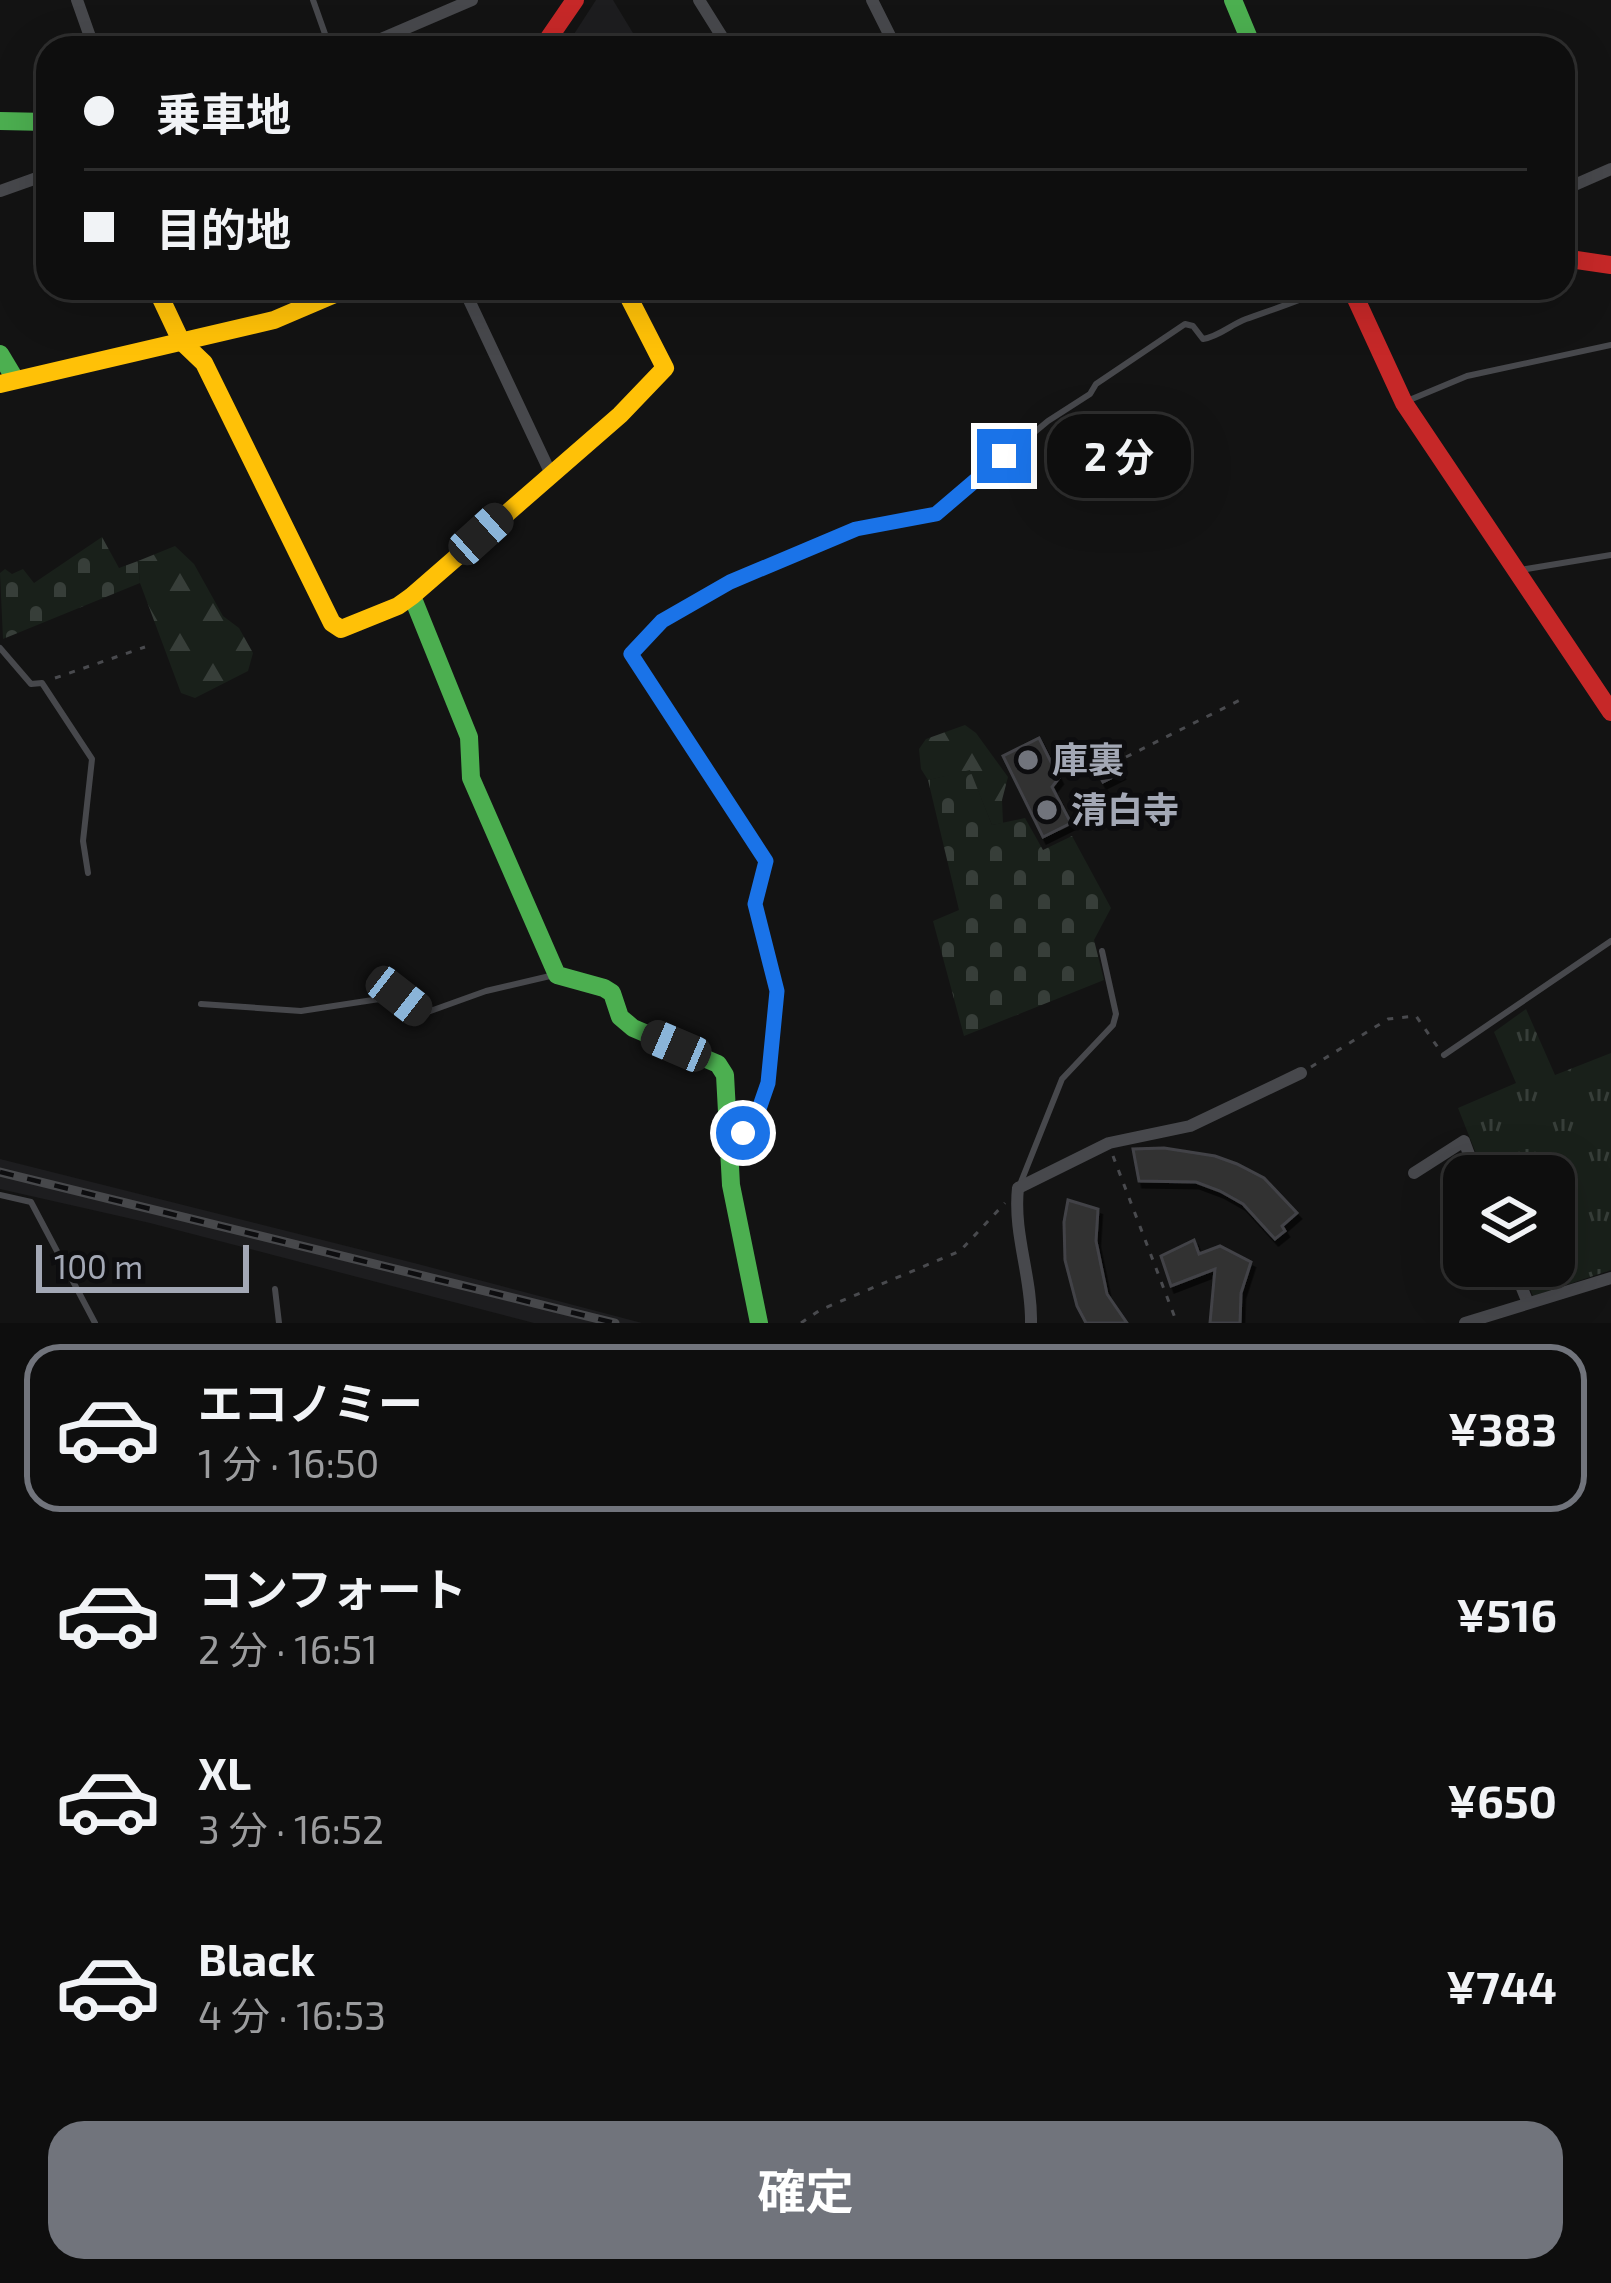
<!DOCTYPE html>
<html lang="ja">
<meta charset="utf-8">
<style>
body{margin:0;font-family:"Exo 2","Noto Sans JP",sans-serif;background:#1c1c1c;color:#f1f3f6;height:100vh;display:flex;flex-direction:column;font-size:45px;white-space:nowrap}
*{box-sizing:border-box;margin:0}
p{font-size:39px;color:#9b9c9e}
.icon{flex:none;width:66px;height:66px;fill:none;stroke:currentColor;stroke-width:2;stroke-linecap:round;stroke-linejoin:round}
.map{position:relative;height:1323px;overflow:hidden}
.side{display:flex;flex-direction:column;background:#0e0e0e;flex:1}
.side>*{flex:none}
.top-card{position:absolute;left:36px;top:36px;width:1539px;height:264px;border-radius:36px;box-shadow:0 12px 48px #0002,0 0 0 3px #2e2e2e;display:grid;align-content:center;height:264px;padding:0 48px;background:#0e0e0e}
.fabs{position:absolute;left:1443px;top:1155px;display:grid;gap:24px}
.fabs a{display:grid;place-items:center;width:132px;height:132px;border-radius:24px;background:#0e0e0e;box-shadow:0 12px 48px #0002,0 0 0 3px #2e2e2e;font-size:60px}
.scale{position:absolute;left:36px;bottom:30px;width:213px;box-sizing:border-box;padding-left:12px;border:6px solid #a3a8b5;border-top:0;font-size:33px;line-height:42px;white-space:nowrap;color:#a3a8b5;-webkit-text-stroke:9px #0d0d0f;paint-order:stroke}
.end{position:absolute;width:54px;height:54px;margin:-27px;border:15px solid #1a73e8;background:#fff;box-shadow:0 0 0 6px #fff}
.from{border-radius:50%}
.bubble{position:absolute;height:84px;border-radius:36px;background:#0e0e0e;box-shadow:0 12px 48px #0002,0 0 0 3px #2e2e2e;font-size:39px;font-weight:700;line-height:84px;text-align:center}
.car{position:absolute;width:36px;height:72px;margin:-36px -18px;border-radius:15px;box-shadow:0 0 9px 3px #0007;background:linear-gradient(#222 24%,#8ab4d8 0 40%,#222 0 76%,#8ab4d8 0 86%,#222 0)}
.top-card b{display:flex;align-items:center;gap:42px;height:114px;font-size:45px}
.top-card b+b{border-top:3px solid #2e2e2e}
.top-card i{width:30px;height:30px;background:#f1f3f6}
ul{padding:21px 0 0;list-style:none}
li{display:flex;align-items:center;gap:36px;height:168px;margin:0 24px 18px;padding:0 24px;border:6px solid transparent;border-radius:36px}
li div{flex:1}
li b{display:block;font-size:45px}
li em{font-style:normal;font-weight:700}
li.active{border-color:#71747c}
li>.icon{width:108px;height:108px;stroke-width:1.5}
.cta{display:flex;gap:24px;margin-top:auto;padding:24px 48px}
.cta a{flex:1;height:138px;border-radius:36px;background:#71747c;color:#fff;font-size:48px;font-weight:700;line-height:138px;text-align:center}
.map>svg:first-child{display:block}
</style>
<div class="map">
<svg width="1611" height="1323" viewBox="0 0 1611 1323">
<defs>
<pattern id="grass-tufts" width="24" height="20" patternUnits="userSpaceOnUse" patternTransform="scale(3)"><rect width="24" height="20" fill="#19201a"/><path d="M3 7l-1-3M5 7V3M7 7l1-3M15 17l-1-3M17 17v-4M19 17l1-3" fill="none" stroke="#373e39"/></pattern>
<pattern id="forest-firs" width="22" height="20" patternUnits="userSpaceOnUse" patternTransform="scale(3)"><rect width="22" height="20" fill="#19201a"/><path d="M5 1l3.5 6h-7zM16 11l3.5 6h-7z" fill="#373e39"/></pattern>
<pattern id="cemetery-stones" width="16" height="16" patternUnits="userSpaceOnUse" patternTransform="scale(3)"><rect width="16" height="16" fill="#19201a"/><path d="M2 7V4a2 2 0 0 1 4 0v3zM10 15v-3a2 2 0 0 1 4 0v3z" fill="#373e39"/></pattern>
<filter id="shadow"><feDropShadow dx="3.5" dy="6" stdDeviation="0" flood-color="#0009"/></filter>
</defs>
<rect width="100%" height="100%" fill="#131313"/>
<g fill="#1d1d1f">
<polygon points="596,0 613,0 642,48 565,48"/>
<polygon points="0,1159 418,1264 642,1323 534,1323 150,1223 0,1189"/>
</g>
<polygon fill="url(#grass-tufts)" points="1526,1009 1555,1075 1611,1053 1611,1270 1533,1296 1521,1266 1554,1266 1554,1176 1485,1176 1458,1108 1516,1083 1494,1032"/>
<g fill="url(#forest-firs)">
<polygon points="175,546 194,564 223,616 239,628 253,653 248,671 195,698 181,693 140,583 138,561"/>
<polygon points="965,725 976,733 1008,777 1002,800 1003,823 992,825 970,771 928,780 921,769 919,749 926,739"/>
</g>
<g fill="url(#cemetery-stones)">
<polygon points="102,537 119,568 138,561 140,583 3,639 0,573 5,569 12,574 23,569 34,583"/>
<polygon points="970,770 992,825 1025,818 1043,850 1072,836 1111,908 1094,940 1104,980 964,1036 933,921 959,910 928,780"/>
</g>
<g fill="#313132" stroke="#424347" stroke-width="3" filter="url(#shadow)">
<polygon points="1039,738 1059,778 1052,787 1071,823 1043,837 1003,756"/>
<polygon points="1111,753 1121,773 1103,782 1093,763"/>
<polygon points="1164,1148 1215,1156 1237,1164 1264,1178 1297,1213 1282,1226 1285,1231 1275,1239 1243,1204 1220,1191 1196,1182 1139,1181 1133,1149"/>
<polygon points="1068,1200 1098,1209 1096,1241 1107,1294 1127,1323 1086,1323 1077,1306 1065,1260 1064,1222"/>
<polygon points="1194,1240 1199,1254 1220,1246 1251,1262 1241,1293 1240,1323 1210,1323 1215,1269 1171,1286 1161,1256"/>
</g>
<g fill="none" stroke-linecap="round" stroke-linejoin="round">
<g stroke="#494a4e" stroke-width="3" stroke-dasharray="6 9" stroke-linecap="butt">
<polyline points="55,678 145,647"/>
<polyline points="1126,757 1246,697"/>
<polyline points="1311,1067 1388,1019 1416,1016 1439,1049"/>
<polyline points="1113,1156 1177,1323"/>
<polyline points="801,1323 820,1310 960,1251 1005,1203"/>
</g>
<g stroke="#47484c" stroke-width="6">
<polyline points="313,0 330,48"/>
<polyline points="1407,401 1467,376 1611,345"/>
<polyline points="1520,570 1611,555"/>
<polyline points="0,648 31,684 42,683 92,759 83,841 88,873"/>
<path d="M631,654L661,621L730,582L856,529L936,514L1048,421L1090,394L1096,384L1185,324L1193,326L1203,339C1220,336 1230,325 1246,319C1274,309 1300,301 1327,288"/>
<polyline points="201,1004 301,1011 399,996 422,1014 486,991 550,976"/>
<polyline points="1444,1055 1611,941"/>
<polyline points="1019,1187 1062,1079 1113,1025 1116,1014 1102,951"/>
<polyline points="0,1195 31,1202 95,1323"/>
<polyline points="275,1289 279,1323"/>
</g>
<g stroke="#47484c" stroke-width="12">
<polyline points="77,0 94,48"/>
<polyline points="699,0 729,48"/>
<polyline points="872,0 896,48"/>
<polyline points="360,48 472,0"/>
<polyline points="1563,190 1611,169"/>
<polyline points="0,191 48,174"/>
<polyline points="494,288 469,300 550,472"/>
<polyline points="631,654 766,861 755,905 777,991 768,1083 759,1109 729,1155"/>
<polyline points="1414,1173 1464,1141 1477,1176"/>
<polyline points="1513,1266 1528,1303"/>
<path d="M1031,1323C1032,1277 1013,1234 1018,1188L1109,1143L1190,1126L1301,1073"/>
<polyline points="1465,1323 1611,1278"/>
</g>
<g stroke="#4caf50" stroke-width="18">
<polyline points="1233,0 1253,48"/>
<polyline points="0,121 48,122"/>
<polyline points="0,354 15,379"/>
<polyline points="412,596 469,737 471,778 557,975 604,988 612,993 620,1017 633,1028 718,1064 725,1075 731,1185 759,1323"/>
</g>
<g stroke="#ffc107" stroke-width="18">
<polyline points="156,288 181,341 204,363 332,623 341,629 398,606 412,596 620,415 665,368 624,288"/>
<polyline points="0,384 274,320 349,288"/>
</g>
<g stroke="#c62828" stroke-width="18">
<polyline points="542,48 575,0"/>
<polyline points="1563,258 1611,265"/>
<polyline points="1351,288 1404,403 1611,712"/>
</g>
<defs>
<polyline id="rail" points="0,1172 615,1323"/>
</defs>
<use href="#rail" stroke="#47484b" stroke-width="9"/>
<use href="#rail" stroke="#0d0d0f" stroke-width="4.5" stroke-dasharray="14" stroke-linecap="butt"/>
</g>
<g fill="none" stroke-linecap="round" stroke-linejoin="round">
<polyline stroke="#1a73e8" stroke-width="15" points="743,1133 759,1109 768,1083 777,991 755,904 766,861 631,654 662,621 730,582 856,529 936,514 1004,456"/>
</g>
<g fill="#71747c" stroke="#0d0d0f" stroke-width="4.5">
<circle cx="1028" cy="760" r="12"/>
<circle cx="1047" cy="810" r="12"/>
</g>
<g text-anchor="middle" stroke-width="10" stroke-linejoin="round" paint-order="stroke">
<g font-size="36" font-weight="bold" fill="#a3a8b5" stroke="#0d0d0f" text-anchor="start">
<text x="1052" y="773">庫裏</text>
<text x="1071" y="823">清白寺</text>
</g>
</g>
</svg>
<div class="fabs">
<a><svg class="icon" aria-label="layers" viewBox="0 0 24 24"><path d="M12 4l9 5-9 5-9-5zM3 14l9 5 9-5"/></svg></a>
</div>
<div class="scale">100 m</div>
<i class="end from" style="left:743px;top:1133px"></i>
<i class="end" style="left:1004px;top:456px"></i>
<div class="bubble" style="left:1047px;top:414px;width:144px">2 分</div>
<i class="car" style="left:481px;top:534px;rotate:48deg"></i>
<i class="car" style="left:399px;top:996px;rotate:128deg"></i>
<i class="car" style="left:676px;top:1046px;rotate:293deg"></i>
<div class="top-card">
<b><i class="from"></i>乗車地</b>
<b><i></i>目的地</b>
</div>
</div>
<section class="side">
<ul>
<li class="active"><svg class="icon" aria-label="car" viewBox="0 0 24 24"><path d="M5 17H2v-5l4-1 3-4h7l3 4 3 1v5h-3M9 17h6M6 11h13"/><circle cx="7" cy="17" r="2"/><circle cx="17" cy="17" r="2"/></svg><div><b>エコノミー</b><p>1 分 · 16:50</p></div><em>¥383</em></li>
<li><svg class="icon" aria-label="car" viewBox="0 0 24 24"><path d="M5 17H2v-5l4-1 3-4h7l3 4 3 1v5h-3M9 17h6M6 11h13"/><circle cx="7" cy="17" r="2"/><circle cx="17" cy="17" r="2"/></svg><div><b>コンフォート</b><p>2 分 · 16:51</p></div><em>¥516</em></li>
<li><svg class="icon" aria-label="car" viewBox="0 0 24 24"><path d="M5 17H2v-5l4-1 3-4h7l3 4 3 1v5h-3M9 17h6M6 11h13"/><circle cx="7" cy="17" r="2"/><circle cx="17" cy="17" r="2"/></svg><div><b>XL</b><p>3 分 · 16:52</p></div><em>¥650</em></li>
<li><svg class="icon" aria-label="car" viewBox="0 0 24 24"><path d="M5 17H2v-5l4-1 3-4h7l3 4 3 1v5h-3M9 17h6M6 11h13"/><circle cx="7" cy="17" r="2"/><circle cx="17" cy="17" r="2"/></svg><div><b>Black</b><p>4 分 · 16:53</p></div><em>¥744</em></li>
</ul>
<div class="cta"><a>確定</a></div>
</section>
